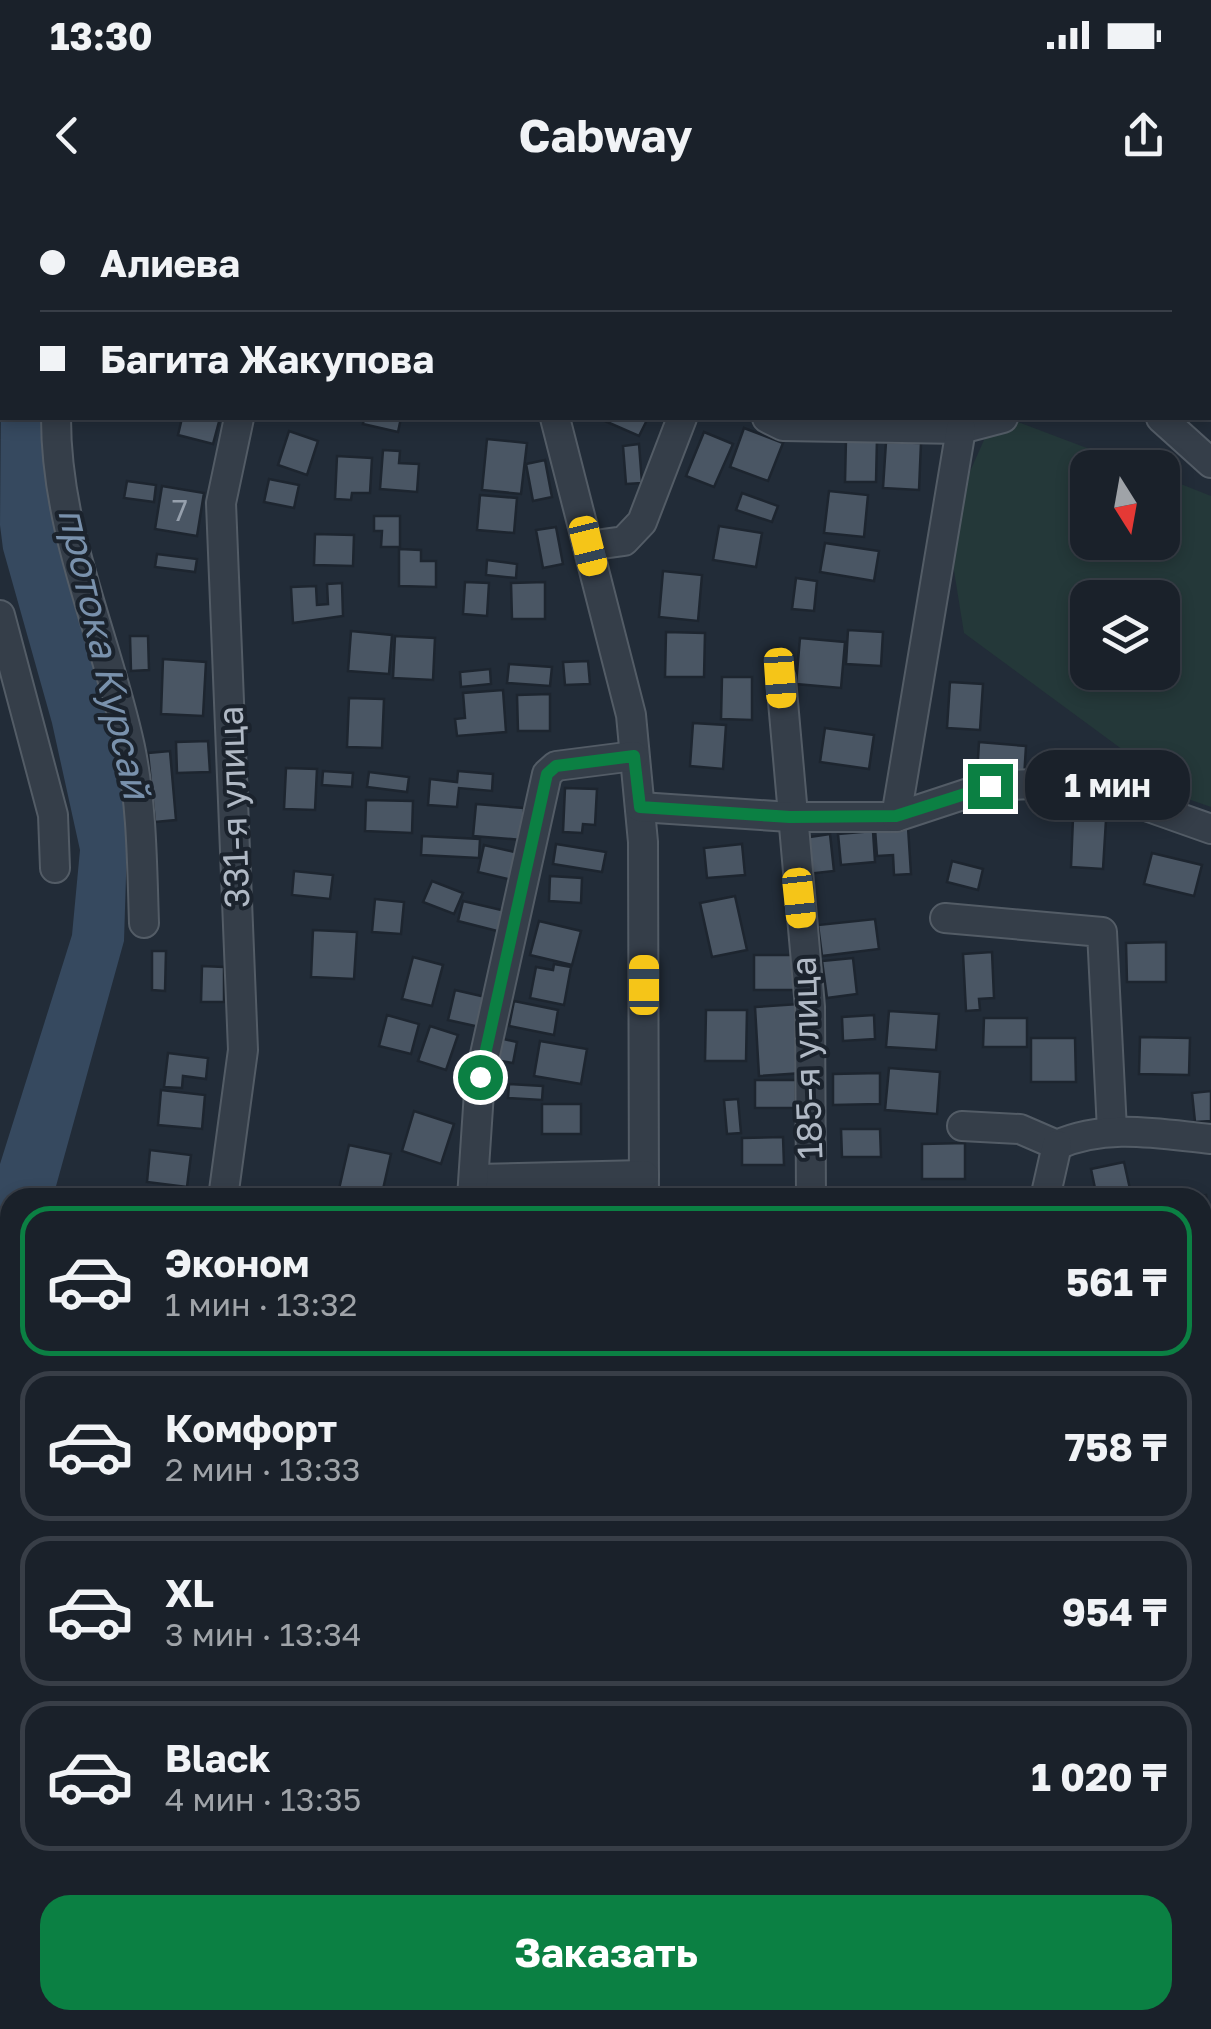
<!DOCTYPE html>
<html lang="ru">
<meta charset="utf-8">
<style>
body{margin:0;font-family:"Golos Text",sans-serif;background:#272e36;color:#f1f3f6;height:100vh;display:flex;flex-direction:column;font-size:38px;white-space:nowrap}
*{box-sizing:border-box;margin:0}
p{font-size:32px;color:#9fa3a8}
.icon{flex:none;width:55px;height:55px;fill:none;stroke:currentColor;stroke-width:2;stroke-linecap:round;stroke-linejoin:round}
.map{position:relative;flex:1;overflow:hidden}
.side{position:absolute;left:0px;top:988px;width:1212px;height:842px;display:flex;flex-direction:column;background:#1a212a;border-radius:30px 30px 0 0;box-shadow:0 5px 15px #0003,0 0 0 2px #383e47}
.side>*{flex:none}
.hud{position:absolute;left:0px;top:0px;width:1212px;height:220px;box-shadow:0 5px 15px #0003,0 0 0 2px #383e47;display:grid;align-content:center;height:220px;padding:0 40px;background:#1a212a}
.needle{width:65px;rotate:169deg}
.controls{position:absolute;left:1070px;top:250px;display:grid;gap:20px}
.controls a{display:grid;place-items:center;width:110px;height:110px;border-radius:20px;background:#1a212a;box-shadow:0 5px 15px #0003,0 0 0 2px #383e47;font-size:50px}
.end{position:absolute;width:45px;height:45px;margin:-22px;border:12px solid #0b8043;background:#fff;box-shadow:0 0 0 5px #fff}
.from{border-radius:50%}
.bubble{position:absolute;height:70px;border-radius:30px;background:#1a212a;box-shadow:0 5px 15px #0003,0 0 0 2px #383e47;font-size:32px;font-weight:700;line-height:70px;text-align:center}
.car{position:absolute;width:30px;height:60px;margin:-30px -15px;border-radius:12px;box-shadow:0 0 8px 2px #0007;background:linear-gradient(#f5c518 24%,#345 0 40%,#f5c518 0 76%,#345 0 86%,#f5c518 0)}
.hud b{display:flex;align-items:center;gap:35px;height:95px;font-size:38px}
.hud b+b{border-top:2px solid #383e47}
.hud i{width:25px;height:25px;background:#f1f3f6}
ul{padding:18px 0 0;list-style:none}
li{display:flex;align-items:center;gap:30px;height:150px;margin:0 20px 15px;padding:0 20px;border:5px solid #383e47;border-radius:30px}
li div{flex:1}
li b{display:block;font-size:38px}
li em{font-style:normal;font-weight:700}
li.selected{border-color:#0b8043}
li>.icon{width:90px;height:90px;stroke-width:1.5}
.button{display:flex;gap:20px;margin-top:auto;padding:20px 40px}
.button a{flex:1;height:115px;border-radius:30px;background:#0b8043;color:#fff;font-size:40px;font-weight:700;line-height:115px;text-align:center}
.status{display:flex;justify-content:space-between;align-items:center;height:70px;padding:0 50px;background:#1a212a;direction:ltr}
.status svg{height:28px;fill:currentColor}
header{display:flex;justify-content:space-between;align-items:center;height:130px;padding:0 40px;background:#1a212a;font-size:45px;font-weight:700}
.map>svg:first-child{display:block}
</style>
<div class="status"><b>13:30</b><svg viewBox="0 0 49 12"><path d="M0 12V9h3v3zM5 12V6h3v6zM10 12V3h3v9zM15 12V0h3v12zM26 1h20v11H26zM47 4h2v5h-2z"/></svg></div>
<header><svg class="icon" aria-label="back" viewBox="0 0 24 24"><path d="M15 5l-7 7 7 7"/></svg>Cabway<svg class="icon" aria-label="share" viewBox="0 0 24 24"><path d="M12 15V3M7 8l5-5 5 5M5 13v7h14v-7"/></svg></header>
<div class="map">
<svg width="1211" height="1829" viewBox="0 0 1211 1829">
<rect width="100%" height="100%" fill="#222c38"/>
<path fill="#243839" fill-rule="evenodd" d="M1018,222L1137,267L1088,268V342H1162L1163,277L1211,296V607L1191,600L964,433L951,352L960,294L988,231ZM1088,398H1162V472H1088Z"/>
<polygon fill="#36495f" points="2,79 2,218 45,218 61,356 120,547 127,644 124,741 53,997 10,998 10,1297 0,1265 0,964 72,735 80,650 52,523 3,349 0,325"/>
<g fill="#4a5664" stroke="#1d252f" stroke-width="2.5">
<polygon points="182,218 220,218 213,244 178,235"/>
<polygon points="364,218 401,218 398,232 363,224"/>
<polygon points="598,218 648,218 639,236"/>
<polygon points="744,228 783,243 768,281 730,267"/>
<polygon points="289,231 318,241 307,275 278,265"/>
<polygon points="704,232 733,244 714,287 686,276"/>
<polygon points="846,238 877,238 876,282 845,282"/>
<polygon points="487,239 527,243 521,294 482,290"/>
<polygon points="886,242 921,243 919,290 883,288"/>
<polygon points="639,244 642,283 626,284 623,246"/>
<polygon points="383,250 400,251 399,263 419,264 417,292 380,289"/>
<polygon points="337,256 372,258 370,293 352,293 351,300 335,299"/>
<polygon points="545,260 552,297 533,301 526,264"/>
<polygon points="269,279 299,285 294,308 264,302"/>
<polygon points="127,281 156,285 154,302 124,298"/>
<polygon points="162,286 204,293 197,336 155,329"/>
<polygon points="829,291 868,295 864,337 824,333"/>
<polygon points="742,293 778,306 772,322 736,310"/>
<polygon points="480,295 517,298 514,333 477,330"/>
<polygon points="374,316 400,316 400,347 381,347 382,331 374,331"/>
<polygon points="719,326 762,333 756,367 713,360"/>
<polygon points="556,327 563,364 543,368 536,330"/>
<polygon points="315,334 354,335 353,366 314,365"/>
<polygon points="825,343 879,351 874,381 820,372"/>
<polygon points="399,349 421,350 421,361 436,361 436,387 399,386"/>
<polygon points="157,354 197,359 195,372 155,367"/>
<polygon points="487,360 517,364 516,378 486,375"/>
<polygon points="663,371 702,375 698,421 659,417"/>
<polygon points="796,378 817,381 814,411 792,409"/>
<polygon points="465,382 489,383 487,416 463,414"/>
<polygon points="545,382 545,419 512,419 511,383"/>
<polygon points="342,383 343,416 293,423 291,387 316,386 317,405 328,404 327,384"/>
<polygon points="848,430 883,432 881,466 846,464"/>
<polygon points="351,431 392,435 389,474 348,471"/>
<polygon points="666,432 705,433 704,477 665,477"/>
<polygon points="130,436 148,436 149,470 131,471"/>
<polygon points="395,436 435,438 433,480 393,478"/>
<polygon points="800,438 845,442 841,488 796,484"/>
<polygon points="163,459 206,462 203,516 161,514"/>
<polygon points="588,461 590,484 565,485 563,462"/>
<polygon points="509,464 552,467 550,486 507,483"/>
<polygon points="490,469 491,484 461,487 460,472"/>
<polygon points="722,477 752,477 752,520 721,519"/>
<polygon points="950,482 983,484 980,530 947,528"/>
<polygon points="503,490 506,532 457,536 455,519 465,518 463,493"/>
<polygon points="550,494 550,531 518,531 517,495"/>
<polygon points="349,498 384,499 382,548 347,547"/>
<polygon points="693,523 726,525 723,569 690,566"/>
<polygon points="825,528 874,535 869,569 820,562"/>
<polygon points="208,541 210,572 177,573 176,542"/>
<polygon points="979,542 1026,546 1024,579 977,576"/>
<polygon points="170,551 176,620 155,622 148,553"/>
<polygon points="286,568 317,569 315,610 284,609"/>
<polygon points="323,571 353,573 352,587 322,585"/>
<polygon points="458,571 493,574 492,591 459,588 457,607 428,605 430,579 457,582"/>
<polygon points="369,572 409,577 407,592 367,587"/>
<polygon points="565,588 597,589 595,625 583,624 582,633 563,632"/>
<polygon points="366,600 413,601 412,633 365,631"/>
<polygon points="476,604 524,608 522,640 473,636"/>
<polygon points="1073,618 1106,620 1103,669 1071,667"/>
<polygon points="908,627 911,674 894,675 893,655 877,656 875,629"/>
<polygon points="873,631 875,662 841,665 838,634"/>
<polygon points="830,634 834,671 807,674 803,638"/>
<polygon points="422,636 480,639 479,658 421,655"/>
<polygon points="556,644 606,652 602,672 553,664"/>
<polygon points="742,644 745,675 707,678 704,648"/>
<polygon points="484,645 523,654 516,681 478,672"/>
<polygon points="1152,653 1202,665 1194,696 1144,684"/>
<polygon points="952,661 983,669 978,690 947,682"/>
<polygon points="294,671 333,675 330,699 292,695"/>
<polygon points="550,676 582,678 581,703 549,701"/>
<polygon points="432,681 463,693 454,714 423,702"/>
<polygon points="735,696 747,750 712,757 700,703"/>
<polygon points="375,699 404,702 401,734 372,732"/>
<polygon points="463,701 510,712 505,733 458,721"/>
<polygon points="875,719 879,749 822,756 818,725"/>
<polygon points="539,721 581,731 572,765 530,755"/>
<polygon points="313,730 357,732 354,779 311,777"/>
<polygon points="1166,742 1166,782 1127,782 1126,743"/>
<polygon points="152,751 166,751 165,791 152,790"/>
<polygon points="992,752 994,798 979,799 980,810 966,811 963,754"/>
<rect x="754" y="755" width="45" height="35"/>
<polygon points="413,757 443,765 432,806 402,799"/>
<polygon points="853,758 857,794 827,798 822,761"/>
<polygon points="554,764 571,767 564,805 530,798 536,767 553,770"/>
<polygon points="202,766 224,767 224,802 201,802"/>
<polygon points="455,790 490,798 484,828 448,820"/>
<polygon points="514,801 558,810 554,835 509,826"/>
<polygon points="799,804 803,873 759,876 755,807"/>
<polygon points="706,810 747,810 746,861 705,861"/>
<polygon points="889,811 939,814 936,850 886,847"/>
<polygon points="387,815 419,824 411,854 379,846"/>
<polygon points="874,815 875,839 843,841 842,817"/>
<polygon points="984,818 1027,818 1027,847 983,847"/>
<polygon points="430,826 458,835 446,870 418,861"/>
<polygon points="1140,837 1190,838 1189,875 1139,874"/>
<polygon points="499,838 517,842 513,863 495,860"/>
<polygon points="1031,838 1075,838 1076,882 1031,882"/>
<polygon points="540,841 587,849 581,884 534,876"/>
<polygon points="168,853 208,858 206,879 183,876 182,888 164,887"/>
<polygon points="889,868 940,872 937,914 885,910"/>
<polygon points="880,873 880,904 833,905 833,874"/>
<rect x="755" y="880" width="41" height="28"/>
<polygon points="509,884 543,886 542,900 508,898"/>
<polygon points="161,890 205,895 202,929 158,925"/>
<polygon points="1211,891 1211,921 1195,922 1192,893"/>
<polygon points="738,899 741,933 727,934 724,900"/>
<rect x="542" y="904" width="39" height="30"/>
<polygon points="414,911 454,924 441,964 402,951"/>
<polygon points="841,929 880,929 881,957 842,957"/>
<polygon points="783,937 784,965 742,965 742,938"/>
<polygon points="965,943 965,979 922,979 922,944"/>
<polygon points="349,945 391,954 381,998 339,989"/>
<polygon points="150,950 191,955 187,987 147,982"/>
<polygon points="1124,962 1132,998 1097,998 1091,969"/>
<polygon points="760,989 761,998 708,998 708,996"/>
<polygon points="1206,995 1211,1024 1202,1025 1202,998 1195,998"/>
<polygon points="1211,1441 1211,1489 1202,1490 1202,1442"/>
<polygon points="160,1820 194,1820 193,1829 159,1829"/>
<rect x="734" y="1820" width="64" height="9"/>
<polygon points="1085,1820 1124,1820 1123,1829 1085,1829"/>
</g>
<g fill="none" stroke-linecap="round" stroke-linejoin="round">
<defs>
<g id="minor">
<polyline points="486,0 487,2"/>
<polyline points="882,0 887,2"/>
<polyline points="107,2 108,0"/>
<polyline points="0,15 2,8"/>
<polyline points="1210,52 1211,52"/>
<path d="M56,218C56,333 106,436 130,547C142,605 142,664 144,723"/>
<polyline points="555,218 631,515 643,642 644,998"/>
<polyline points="767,218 783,226 961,229 1003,218"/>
<polyline points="1161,218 1211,263"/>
<polyline points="588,346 624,341 642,322 682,218"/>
<polyline points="0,415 53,615 55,668"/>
<polyline points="781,479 810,807 811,998"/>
<polyline points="640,607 790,617 896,617 990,586 1078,582 1211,629"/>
<polyline points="896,617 961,229"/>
<polyline points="945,718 1102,732 1112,930"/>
<path d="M962,926L1020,929L1057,945C1107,923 1159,934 1211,939"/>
<polyline points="477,979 644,975"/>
<polyline points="223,998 243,850 221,303 239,218"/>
<polyline points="472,998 480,877 547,574 556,566 634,556"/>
<polyline points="1045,998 1057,945"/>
<polyline points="1202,1111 1211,1111"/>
<polyline points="1202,1374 1211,1373"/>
<polyline points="634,1829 634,1820"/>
</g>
</defs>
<use href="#minor" stroke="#535c66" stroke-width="32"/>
<use href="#minor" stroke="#353e49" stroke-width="28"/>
</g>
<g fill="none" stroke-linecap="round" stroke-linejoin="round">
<polyline stroke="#0b8043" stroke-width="12" points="480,877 547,574 556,566 634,556 640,607 790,617 896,616 990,586"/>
</g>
<g text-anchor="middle" stroke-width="8" stroke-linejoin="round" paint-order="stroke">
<g font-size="30" fill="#96a0ad">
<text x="180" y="321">7</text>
</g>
<g font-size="35" fill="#b0b9c5" stroke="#1b232d">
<text transform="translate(234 607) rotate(-92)" y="12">331-я улица</text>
<text transform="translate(807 858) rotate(-92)" y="12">185-я улица</text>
</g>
<g font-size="38" font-style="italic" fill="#7991ac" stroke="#1b232d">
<text transform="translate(104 453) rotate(77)" y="13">протока Курсай</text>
</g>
</g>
</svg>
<div class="controls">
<a><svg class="needle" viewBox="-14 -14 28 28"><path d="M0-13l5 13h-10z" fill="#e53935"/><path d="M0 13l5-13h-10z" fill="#9fa3a8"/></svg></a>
<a><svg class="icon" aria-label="layers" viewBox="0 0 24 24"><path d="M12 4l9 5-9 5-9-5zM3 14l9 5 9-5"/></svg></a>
</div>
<i class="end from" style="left:480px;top:877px"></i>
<i class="end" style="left:990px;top:586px"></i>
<div class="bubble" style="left:1025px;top:550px;width:165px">1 мин</div>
<i class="car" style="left:588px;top:346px;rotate:166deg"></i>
<i class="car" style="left:780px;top:478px;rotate:176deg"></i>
<i class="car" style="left:799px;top:698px;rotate:174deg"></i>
<i class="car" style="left:644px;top:785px;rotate:0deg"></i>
<div class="hud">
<b><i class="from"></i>Алиева</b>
<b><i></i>Багита Жакупова</b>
</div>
<section class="side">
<ul>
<li class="selected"><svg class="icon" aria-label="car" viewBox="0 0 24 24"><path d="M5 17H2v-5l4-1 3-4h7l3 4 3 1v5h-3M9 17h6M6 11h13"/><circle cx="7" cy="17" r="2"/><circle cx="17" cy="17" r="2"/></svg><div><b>Эконом</b><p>1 мин · 13:32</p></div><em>561 ₸</em></li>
<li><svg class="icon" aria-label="car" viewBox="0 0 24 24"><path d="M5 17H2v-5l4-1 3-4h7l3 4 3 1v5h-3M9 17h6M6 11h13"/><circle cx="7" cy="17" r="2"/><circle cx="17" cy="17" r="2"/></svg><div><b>Комфорт</b><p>2 мин · 13:33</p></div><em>758 ₸</em></li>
<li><svg class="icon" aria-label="car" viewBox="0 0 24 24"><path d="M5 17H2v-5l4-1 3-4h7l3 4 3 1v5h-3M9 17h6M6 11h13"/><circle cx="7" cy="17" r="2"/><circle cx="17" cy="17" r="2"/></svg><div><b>XL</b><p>3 мин · 13:34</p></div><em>954 ₸</em></li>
<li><svg class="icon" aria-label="car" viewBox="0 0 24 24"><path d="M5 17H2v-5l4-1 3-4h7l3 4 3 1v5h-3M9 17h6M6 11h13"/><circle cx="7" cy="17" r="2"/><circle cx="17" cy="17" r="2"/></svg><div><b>Black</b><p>4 мин · 13:35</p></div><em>1 020 ₸</em></li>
</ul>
<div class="button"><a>Заказать</a></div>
</section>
</div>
